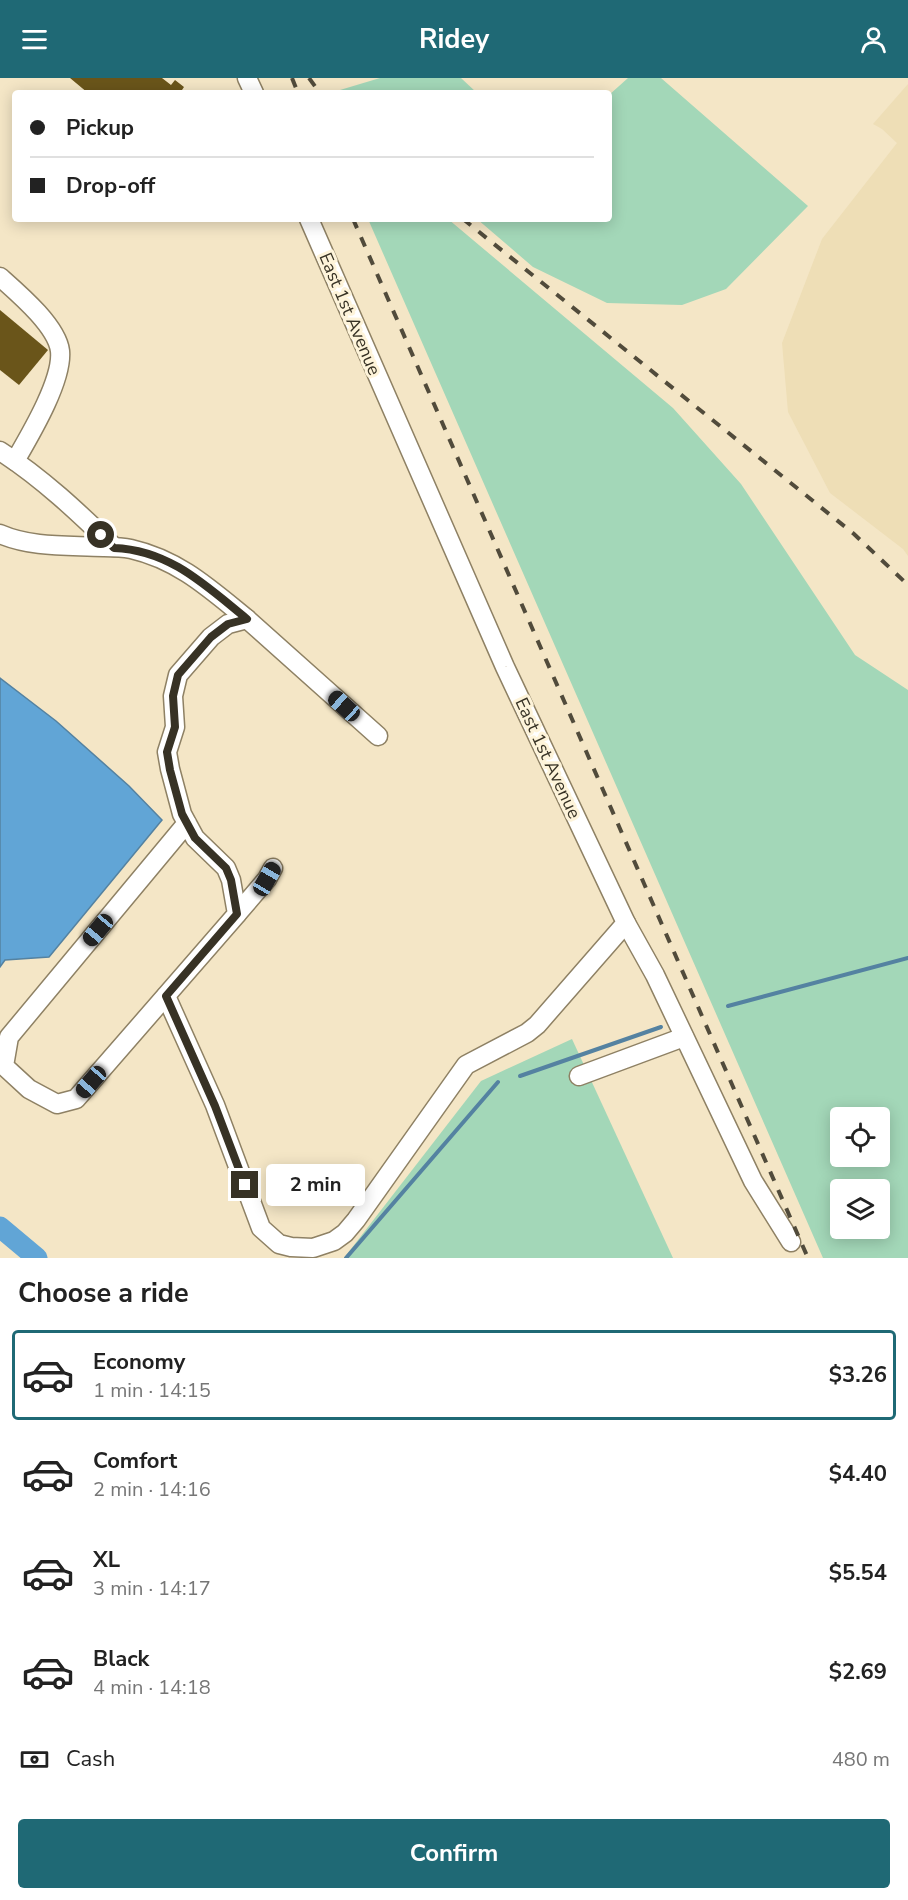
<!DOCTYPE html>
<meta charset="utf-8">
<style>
body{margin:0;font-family:"Nunito Sans",sans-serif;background:#f2f2f2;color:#222;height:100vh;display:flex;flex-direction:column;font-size:22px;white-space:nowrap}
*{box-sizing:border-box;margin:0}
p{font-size:20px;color:#767676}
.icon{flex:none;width:33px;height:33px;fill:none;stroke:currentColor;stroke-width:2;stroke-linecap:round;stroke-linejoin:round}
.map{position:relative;height:1180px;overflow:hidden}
.panel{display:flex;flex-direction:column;background:#fff;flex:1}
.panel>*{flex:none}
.top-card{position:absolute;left:12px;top:12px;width:600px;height:132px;border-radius:6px;box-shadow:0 3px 15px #0003;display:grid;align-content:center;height:132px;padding:0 18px;background:#fff}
.controls{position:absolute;left:830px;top:1029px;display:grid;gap:12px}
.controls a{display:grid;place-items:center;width:60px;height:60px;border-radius:6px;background:#fff;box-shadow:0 3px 15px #0003;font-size:30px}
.end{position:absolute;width:27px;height:27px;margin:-14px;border:8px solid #373225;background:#fff;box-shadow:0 0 0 3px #fff}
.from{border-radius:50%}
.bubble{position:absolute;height:42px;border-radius:6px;background:#fff;box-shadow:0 3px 15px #0003;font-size:20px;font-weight:700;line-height:42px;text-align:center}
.car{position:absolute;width:18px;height:36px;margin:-18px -9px;border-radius:8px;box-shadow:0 0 4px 2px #0007;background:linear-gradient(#222 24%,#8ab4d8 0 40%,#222 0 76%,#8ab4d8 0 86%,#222 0)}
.top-card b{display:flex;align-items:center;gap:21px;height:57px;font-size:22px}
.top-card b+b{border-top:2px solid #e0e0e0}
.top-card i{width:15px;height:15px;background:#222}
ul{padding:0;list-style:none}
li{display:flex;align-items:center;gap:18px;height:90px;margin:0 12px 9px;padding:0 6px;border:3px solid transparent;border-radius:6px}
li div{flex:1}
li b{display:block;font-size:22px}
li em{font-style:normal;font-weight:700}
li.current{border-color:#1f6975}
li>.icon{width:54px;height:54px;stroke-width:1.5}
h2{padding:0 18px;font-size:27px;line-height:72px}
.pay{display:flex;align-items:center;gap:15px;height:66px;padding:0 18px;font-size:22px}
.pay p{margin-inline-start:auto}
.button{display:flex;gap:12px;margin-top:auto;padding:12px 18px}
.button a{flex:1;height:69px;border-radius:6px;background:#1f6975;color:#fff;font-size:24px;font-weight:700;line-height:69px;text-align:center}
header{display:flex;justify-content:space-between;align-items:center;height:78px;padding:0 18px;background:#1f6975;color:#fff;font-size:27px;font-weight:700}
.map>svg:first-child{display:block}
</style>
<header><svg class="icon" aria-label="menu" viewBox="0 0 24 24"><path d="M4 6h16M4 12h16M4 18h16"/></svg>Ridey<svg class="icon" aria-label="person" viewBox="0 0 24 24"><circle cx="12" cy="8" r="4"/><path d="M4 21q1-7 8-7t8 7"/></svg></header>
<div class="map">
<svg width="908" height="1180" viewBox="0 0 908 1180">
<rect width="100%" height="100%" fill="#f4e6c6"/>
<polygon fill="#eedeb6" points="908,6 908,478 903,471 830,415 788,334 782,265 822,161 897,65 882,51 873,46"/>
<g fill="#a3d7b8" fill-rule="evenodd">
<polygon points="380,0 461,0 477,15 330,15"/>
<polygon points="628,0 661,0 808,128 726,211 682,227 607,225 533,189 477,141 609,141 609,17"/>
<path d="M368,141H448L673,330L741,406L855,577L908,612V1180H823ZM840,1040H879V1078H840ZM840,1112H879V1150H840Z"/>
<polygon points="572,961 673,1180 344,1180 481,1003"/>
</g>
<polygon fill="#61a5d6" stroke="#5482a1" stroke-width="1.5" points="0,600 56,643 129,708 162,742 49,879 5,882 0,889"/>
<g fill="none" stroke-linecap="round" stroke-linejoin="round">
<g stroke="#5482a1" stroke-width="4">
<polyline points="728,928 908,880"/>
<polyline points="520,998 661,949"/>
<polyline points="346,1180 498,1004"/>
</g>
<polyline stroke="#61a5d6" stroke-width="21" points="0,1149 37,1180"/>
</g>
<g fill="#6a551a">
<polygon points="70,0 162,0 171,7 175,2 184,9 180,15 88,15"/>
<polygon points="0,232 48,272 19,307 0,292"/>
</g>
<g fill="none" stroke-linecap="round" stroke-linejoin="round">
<defs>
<g id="minor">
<polyline points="247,0 254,15"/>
<path d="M0,199C18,215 57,248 60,273C63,302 30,357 15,383"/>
<path d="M0,373C41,399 79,435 114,469"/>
<path d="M0,456C32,470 69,467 104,469C112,469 122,469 131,471C179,482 210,511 247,541"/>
<polyline points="187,745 9,959 4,988 29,1011 57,1026 76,1021 237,836 231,802 226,790 195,760 182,736 170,691 167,674 175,649 173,618 178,597 211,559 228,546 247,541 378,658"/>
<polyline points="237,836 267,801 273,790"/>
<polyline points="626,845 655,897 753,1103 791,1164"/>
<polyline points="166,918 215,1027 261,1150 279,1166 291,1169 313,1170 334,1163 345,1155 356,1142 466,987 527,955 537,947 626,845 505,589 309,141"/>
<polyline points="579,998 684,959"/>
</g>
</defs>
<use href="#minor" stroke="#8e8164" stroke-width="21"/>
<use href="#minor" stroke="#fff" stroke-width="18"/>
<g stroke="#514b3b" stroke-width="4" stroke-dasharray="10 10" stroke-linecap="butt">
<polyline points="292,0 298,15"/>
<polyline points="309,0 320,15"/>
<polyline points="353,141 808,1180"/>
<polyline points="463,141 854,456 908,507"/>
</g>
</g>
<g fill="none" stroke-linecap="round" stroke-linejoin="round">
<path stroke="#373225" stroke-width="8" d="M101,457L114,470C170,472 206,508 247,541L228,546L211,559L178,597L173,618L175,649L167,674L170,692L182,736L195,760L226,790L231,802L237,836L166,918L215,1028L245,1107"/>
</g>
<g text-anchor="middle" stroke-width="6" stroke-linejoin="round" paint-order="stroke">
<g font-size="18" fill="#373225" stroke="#fef4da">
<text transform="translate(350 236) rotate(67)" y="6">East 1st Avenue</text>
<text transform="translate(548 680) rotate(65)" y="6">East 1st Avenue</text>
</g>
</g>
</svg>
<div class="controls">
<a><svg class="icon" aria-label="locate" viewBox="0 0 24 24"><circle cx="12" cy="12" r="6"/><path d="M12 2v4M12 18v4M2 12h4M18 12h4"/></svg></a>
<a><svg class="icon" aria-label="layers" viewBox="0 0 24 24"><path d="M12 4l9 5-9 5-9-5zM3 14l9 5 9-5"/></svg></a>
</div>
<i class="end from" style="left:101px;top:457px"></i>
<i class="end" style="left:245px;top:1107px"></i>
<div class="bubble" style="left:266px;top:1086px;width:99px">2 min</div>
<i class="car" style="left:344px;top:628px;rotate:312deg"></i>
<i class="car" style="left:267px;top:801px;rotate:30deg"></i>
<i class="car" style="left:98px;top:852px;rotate:220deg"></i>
<i class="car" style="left:91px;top:1004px;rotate:221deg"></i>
<div class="top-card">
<b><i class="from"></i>Pickup</b>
<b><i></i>Drop-off</b>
</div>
</div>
<section class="panel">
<h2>Choose a ride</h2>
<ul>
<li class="current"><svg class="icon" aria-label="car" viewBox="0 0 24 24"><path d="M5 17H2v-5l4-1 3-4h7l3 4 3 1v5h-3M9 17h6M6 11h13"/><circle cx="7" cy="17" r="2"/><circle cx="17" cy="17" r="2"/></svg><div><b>Economy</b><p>1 min · 14:15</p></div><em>$3.26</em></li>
<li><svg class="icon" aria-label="car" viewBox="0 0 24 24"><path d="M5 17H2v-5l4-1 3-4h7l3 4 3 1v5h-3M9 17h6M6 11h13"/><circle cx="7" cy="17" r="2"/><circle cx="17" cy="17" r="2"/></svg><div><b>Comfort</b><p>2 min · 14:16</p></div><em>$4.40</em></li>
<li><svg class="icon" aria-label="car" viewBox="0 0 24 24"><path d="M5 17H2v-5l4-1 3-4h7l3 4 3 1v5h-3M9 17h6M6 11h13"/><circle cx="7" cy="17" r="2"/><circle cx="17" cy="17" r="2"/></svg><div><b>XL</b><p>3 min · 14:17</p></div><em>$5.54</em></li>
<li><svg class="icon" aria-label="car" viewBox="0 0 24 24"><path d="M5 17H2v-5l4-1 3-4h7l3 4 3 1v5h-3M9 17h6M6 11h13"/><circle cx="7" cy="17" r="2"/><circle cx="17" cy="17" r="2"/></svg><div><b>Black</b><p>4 min · 14:18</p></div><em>$2.69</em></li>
</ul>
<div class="pay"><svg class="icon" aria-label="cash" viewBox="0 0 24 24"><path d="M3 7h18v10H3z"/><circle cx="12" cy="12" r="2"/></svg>Cash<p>480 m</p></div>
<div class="button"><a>Confirm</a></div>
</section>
